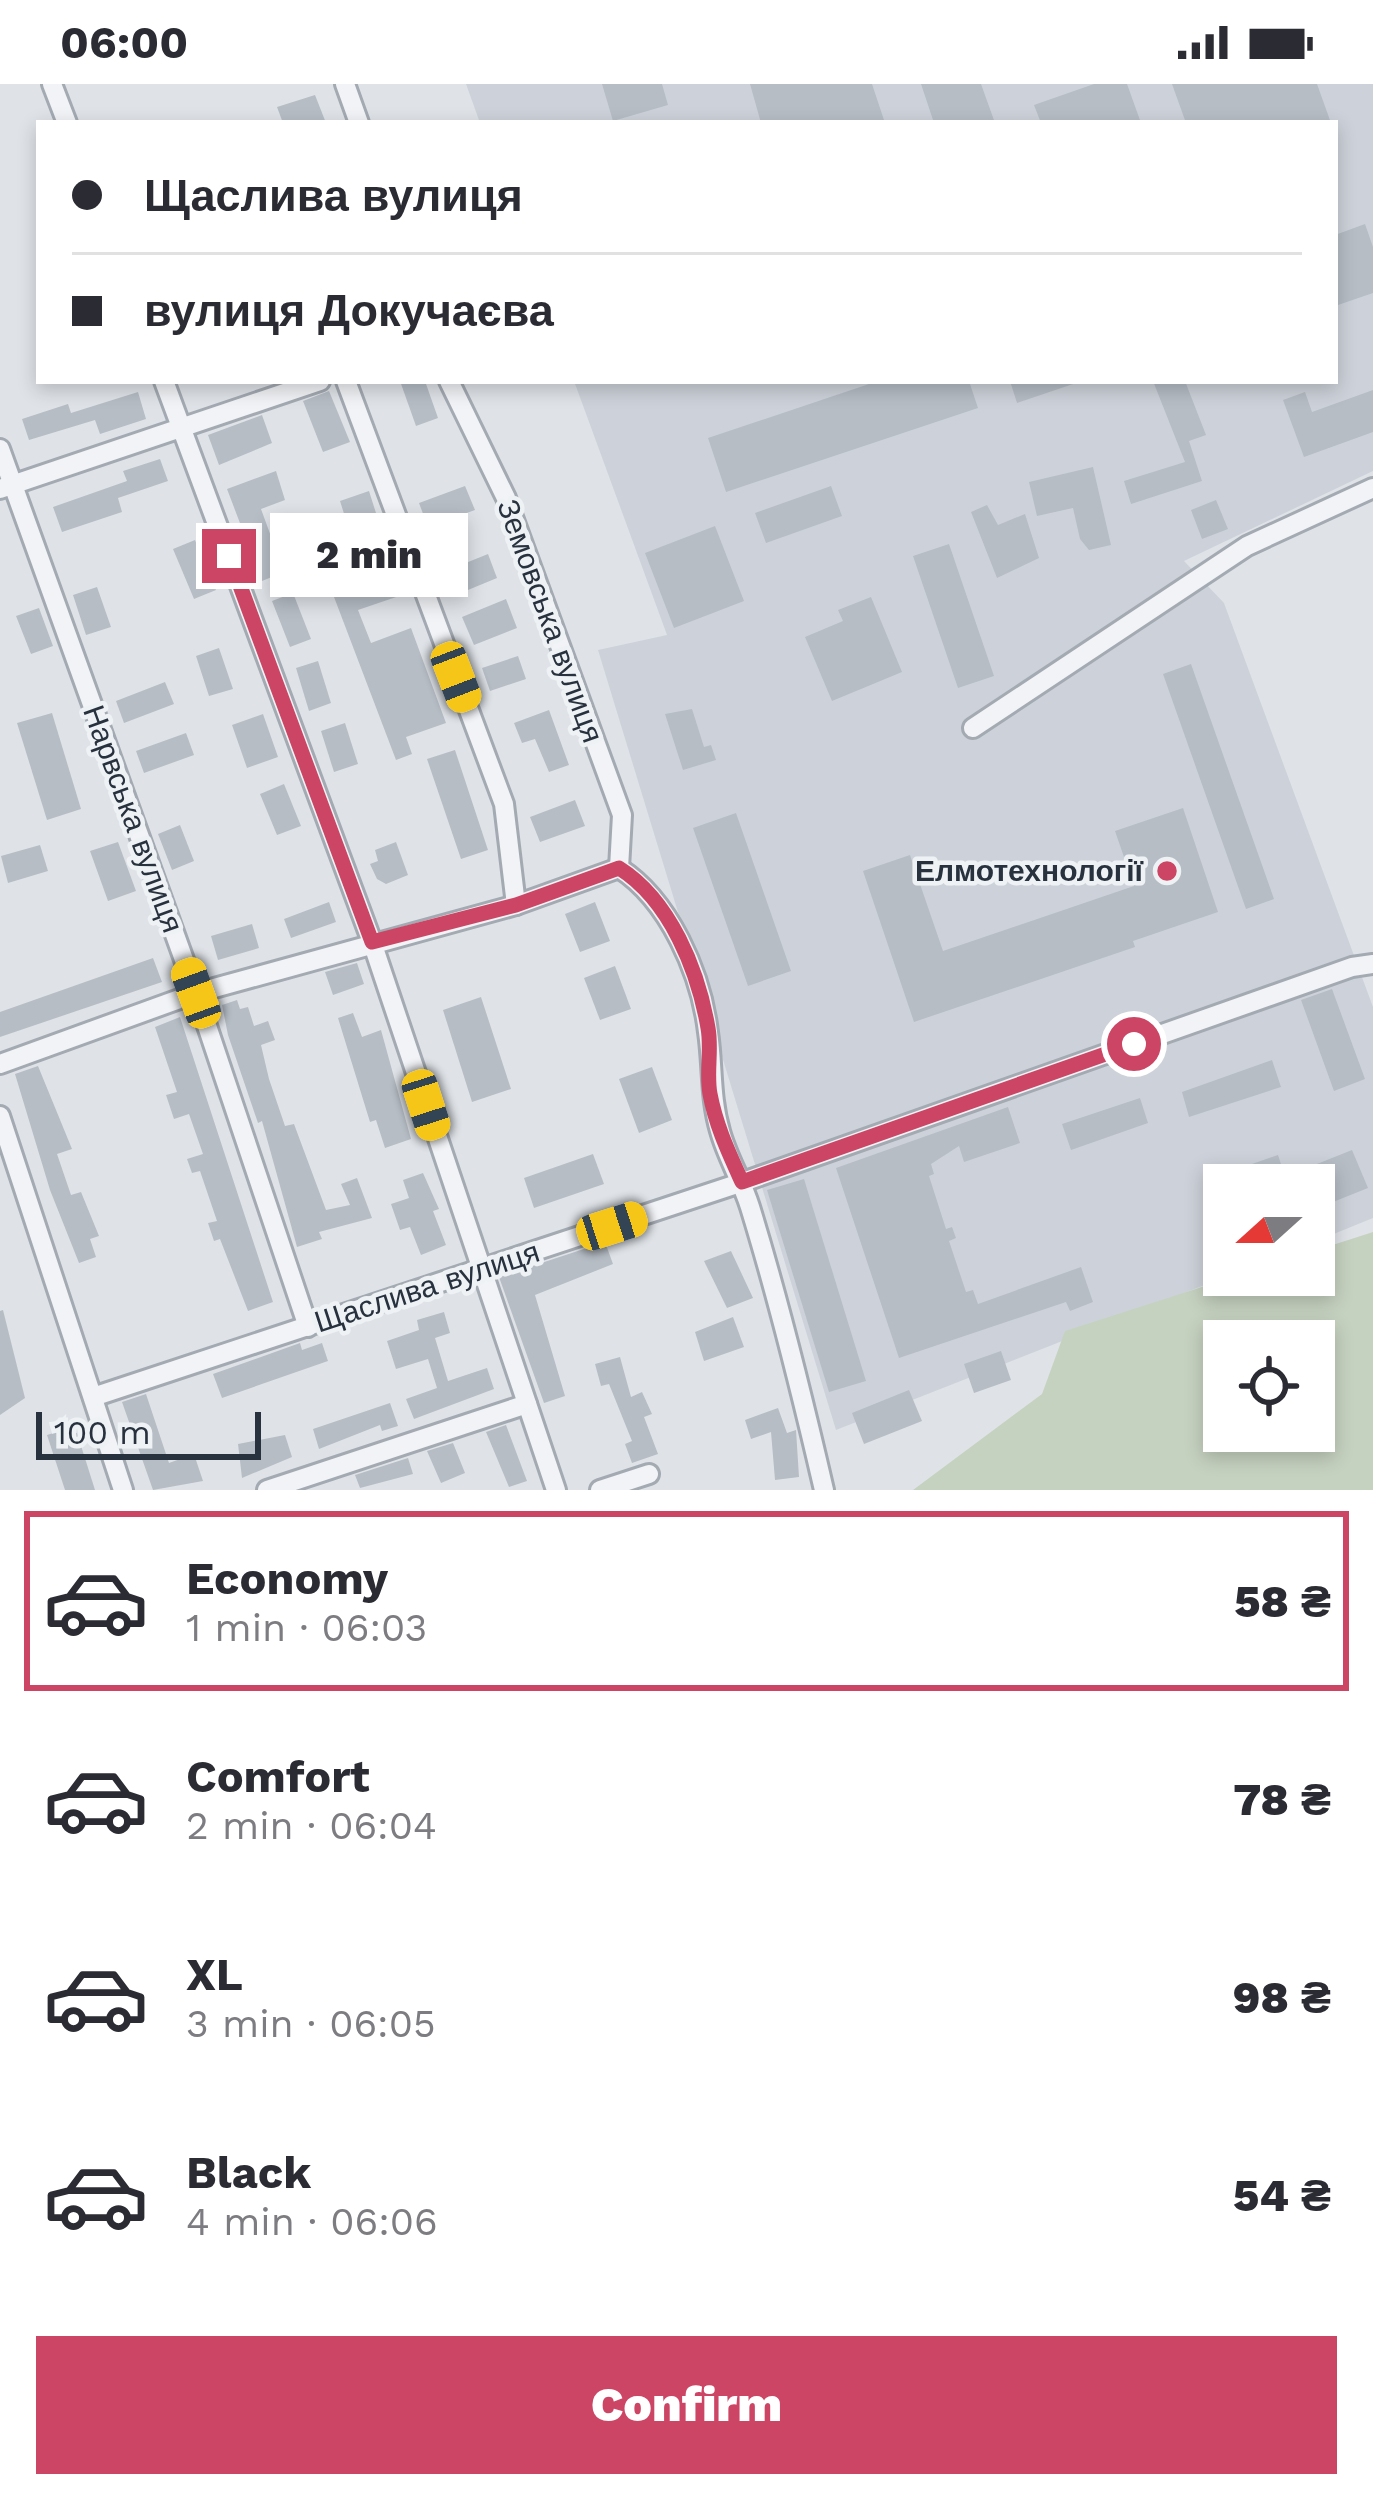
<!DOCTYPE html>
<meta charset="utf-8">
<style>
body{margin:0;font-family:"Work Sans",sans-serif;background:#f7f7f7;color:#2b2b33;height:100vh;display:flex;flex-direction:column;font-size:45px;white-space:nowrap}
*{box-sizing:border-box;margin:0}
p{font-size:39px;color:#7c7c81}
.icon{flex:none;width:66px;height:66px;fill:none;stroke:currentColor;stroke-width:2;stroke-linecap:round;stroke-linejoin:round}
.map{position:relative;height:1406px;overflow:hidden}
.sheet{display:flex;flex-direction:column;background:#fff;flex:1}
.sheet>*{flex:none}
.top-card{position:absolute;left:36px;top:36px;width:1302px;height:264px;border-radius:0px;box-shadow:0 6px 18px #0003;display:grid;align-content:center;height:264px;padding:0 36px;background:#fff}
.needle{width:78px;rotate:249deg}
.tools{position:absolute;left:1203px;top:1080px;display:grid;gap:24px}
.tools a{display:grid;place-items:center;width:132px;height:132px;border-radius:0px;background:#fff;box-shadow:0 6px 18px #0003;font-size:60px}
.scale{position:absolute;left:36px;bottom:30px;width:225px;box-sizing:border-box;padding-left:12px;border:6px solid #28323f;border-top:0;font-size:33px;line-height:42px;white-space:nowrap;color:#28323f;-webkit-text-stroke:9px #eef2f5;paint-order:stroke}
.end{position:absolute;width:54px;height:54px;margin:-27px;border:15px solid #cc4565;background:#fff;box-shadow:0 0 0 6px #fff}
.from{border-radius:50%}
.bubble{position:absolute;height:84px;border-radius:0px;background:#fff;box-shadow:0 6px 18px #0003;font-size:39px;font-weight:800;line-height:84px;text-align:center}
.car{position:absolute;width:36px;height:72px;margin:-36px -18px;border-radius:15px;box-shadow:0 0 9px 3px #0007;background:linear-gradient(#f5c518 24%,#345 0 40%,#f5c518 0 76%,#345 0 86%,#f5c518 0)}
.top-card b{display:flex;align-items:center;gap:42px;height:114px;font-size:45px}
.top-card b+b{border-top:3px solid #e1e1e2}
.top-card i{width:30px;height:30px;background:#2b2b33}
ul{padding:21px 0 0;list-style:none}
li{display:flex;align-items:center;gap:36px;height:180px;margin:0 24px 18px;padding:0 12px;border:6px solid transparent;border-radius:0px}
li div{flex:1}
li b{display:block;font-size:45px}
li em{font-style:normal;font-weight:800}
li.selected{border-color:#cc4565}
li>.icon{width:108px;height:108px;stroke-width:1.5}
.action{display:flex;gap:24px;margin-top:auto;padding:24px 36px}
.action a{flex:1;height:138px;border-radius:0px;background:#cc4565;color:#fff;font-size:48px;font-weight:800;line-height:138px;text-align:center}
.status{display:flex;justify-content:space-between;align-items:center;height:84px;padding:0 60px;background:#fff;direction:ltr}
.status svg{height:33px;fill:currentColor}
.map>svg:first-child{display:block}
</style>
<div class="status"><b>06:00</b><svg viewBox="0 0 49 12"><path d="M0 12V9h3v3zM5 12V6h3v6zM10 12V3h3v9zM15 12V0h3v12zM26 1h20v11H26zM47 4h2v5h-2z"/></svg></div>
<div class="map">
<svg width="1373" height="1406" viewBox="0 0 1373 1406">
<rect width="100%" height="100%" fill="#dfe3e8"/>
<polygon fill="#cdd2da" points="466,0 1373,0 1373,387 1184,477 1224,519 1373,923 1373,1134 1314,1158 1314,1101 1224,1101 1224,1191 1230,1191 836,1346 598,566 667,551 574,297 1335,297 1335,39 480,39"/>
<path fill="#c6d2c0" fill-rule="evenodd" d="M1373,1148V1406H913L1042,1310L1065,1247L1239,1191H1314V1167ZM1314,1257V1347H1224V1257Z"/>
<g fill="#b6bdc5">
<polygon points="602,0 662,0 668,21 613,37"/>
<polygon points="750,0 872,0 885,39 761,39"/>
<polygon points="921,0 981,0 995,39 934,39"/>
<polygon points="1094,0 1127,0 1141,39 1041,39 1034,21"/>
<polygon points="1172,0 1317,0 1331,39 1186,39"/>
<polygon points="315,11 326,39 283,39 277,23"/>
<polygon points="1365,140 1373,163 1373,209 1338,221 1335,151"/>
<polygon points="400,297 425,297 438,334 416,342"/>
<polygon points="878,297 969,297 978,324 726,408 708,354"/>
<polygon points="1010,297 1076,297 1076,299 1017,319"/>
<polygon points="1153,297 1185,297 1206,351 1189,357 1202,397 1131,420 1124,397 1185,378"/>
<polygon points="1373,306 1373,348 1304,373 1283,316 1305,308 1312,328"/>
<polygon points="329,307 350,358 323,368 303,317"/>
<polygon points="138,308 146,335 100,350 95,336 29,356 22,335 68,320 71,329"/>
<polygon points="262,331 272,359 219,381 208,351"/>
<polygon points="160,375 168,397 118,414 122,428 62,448 53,423 127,397 123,387"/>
<polygon points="1093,383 1111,461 1089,466 1080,455 1073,424 1037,432 1029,398"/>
<polygon points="276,387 285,416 261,425 284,488 262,497 227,405"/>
<polygon points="465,402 475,426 428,443 419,419"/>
<polygon points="831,402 842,432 766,459 755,429"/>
<polygon points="369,407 402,511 358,526 371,559 411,544 446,639 406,653 412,670 396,676 334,513 366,499 340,417"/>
<polygon points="1216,416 1228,445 1202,455 1191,426"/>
<polygon points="987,421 998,441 1025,430 1039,474 997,494 971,428"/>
<polygon points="715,442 744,517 674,544 645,469"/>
<polygon points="195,456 216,506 194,515 173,465"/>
<polygon points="949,460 994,592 958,604 913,472"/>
<polygon points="488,470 497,494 451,513 441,489"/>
<polygon points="97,503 111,543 86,551 73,511"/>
<polygon points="293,509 311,555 290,563 272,517"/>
<polygon points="871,513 902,588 832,617 805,553 843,537 838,526"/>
<polygon points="506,515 517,544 474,561 462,533"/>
<polygon points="39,524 53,562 31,570 16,532"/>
<polygon points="219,564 233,605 209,612 196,572"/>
<polygon points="518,572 526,595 490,607 482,584"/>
<polygon points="318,577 331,619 309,627 296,584"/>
<polygon points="1191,580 1274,815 1246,825 1163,590"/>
<polygon points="165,598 174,620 124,639 116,617"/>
<polygon points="692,625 704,663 711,661 716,676 683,686 665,630"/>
<polygon points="549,626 569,681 549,688 535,655 522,659 514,639"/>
<polygon points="52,629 81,725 47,736 17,639"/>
<polygon points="263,630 278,673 247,684 232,641"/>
<polygon points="345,639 358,680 334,688 321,647"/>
<polygon points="186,649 194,671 144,689 136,667"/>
<polygon points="455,666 488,766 461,775 427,675"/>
<polygon points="284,700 301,742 277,751 260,710"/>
<polygon points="575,716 585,742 540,758 530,733"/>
<polygon points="1183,724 1218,828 1133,857 1135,863 914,938 863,787 910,771 943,867 1134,802 1115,747"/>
<polygon points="736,729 791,887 748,902 693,744"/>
<polygon points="180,741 194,777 172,786 158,750"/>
<polygon points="118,758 136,807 108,817 90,767"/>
<polygon points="396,758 408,791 386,800 377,795 370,780 378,777 375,766"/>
<polygon points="40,761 48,787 8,799 1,772"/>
<polygon points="329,818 336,838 291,854 284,835"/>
<polygon points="595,818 610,857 580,868 565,830"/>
<polygon points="252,840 259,864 218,876 211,852"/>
<polygon points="153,874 162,898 0,953 0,928"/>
<polygon points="357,879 364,900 333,911 325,888"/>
<polygon points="615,882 631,925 600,936 584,894"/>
<polygon points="1332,905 1365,995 1334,1007 1301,916"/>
<polygon points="481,913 511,1005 472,1018 443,926"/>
<polygon points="237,916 240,925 248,923 254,942 268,937 275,956 261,961 269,995 285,1042 294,1040 326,1126 350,1121 341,1100 357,1094 372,1134 319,1148 322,1155 297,1163 262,1037 258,1039 228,951 222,921"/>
<polygon points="353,929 362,953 381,946 411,1055 385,1064 376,1036 370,1038 338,934"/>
<polygon points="180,933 273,1218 248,1227 220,1155 214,1157 208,1139 217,1137 200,1087 192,1089 187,1075 203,1070 189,1030 174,1035 166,1011 177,1008 155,943"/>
<polygon points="1272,976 1281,1003 1189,1033 1182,1008"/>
<polygon points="38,982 72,1065 57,1070 71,1111 81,1108 99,1152 90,1155 96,1173 79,1179 50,1106 15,990"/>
<polygon points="652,983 672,1036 639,1049 619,995"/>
<polygon points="1140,1014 1148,1039 1071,1066 1062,1040"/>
<polygon points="1008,1023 1020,1059 964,1078 959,1062 931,1080 934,1090 929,1092 946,1145 952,1143 956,1154 949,1157 966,1208 973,1206 978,1220 1081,1183 1093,1218 1070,1227 1066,1218 899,1274 836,1084"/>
<polygon points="1352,1066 1368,1104 1333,1118 1317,1080"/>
<polygon points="593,1070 604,1100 534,1124 524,1094"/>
<polygon points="1278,1071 1288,1101 1259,1101 1252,1080"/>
<polygon points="423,1089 439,1125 433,1127 446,1161 421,1171 410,1143 400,1146 391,1120 409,1114 403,1096"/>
<polygon points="804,1095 866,1297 829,1308 767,1106"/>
<polygon points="605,1158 613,1180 535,1211 565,1312 544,1319 499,1193"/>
<polygon points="731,1167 753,1214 727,1224 704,1177"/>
<polygon points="3,1226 25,1314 0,1331 0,1227"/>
<polygon points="444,1228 450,1249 435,1254 448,1297 487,1284 494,1305 414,1335 406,1315 437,1304 428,1275 396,1285 387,1257 419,1246 417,1236"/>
<polygon points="733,1233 744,1263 704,1277 695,1248"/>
<polygon points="300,1259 302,1266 322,1259 328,1277 222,1314 213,1290"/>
<polygon points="1001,1267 1011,1296 974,1309 964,1280"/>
<polygon points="620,1273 631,1313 642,1308 652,1330 644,1333 658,1370 632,1379 625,1360 632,1357 609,1300 601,1302 595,1280"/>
<polygon points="909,1306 922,1337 864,1360 852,1329"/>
<polygon points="146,1310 169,1379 194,1370 203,1397 153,1406 122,1318"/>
<polygon points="390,1319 398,1342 382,1347 380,1341 319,1365 313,1345"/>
<polygon points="778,1324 787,1349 796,1346 799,1393 775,1396 771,1348 751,1355 745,1336"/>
<polygon points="506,1341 527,1397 509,1403 486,1348"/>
<polygon points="60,1347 77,1349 95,1406 65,1406 47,1351"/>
<polygon points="285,1351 292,1373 242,1394 238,1360"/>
<polygon points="453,1359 465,1389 441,1399 427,1367"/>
<polygon points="408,1374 413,1390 360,1404 355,1391"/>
</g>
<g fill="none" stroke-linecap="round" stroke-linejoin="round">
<defs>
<g id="street">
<polyline points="52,0 67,39"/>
<polyline points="345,0 359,39"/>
<polyline points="164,297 372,858 556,1406"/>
<polyline points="346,297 504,720 516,821"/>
<polyline points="449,297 506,414 622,731 619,784"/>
<polyline points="0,365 196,909 308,1243"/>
<polyline points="0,405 320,297"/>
<polyline points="973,644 1247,462 1373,404"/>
<path d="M619,784C669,816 701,889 708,948C713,982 710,1013 720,1047C727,1073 742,1097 750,1123C779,1217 802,1311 824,1406"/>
<polyline points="0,980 196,909 516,821 619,784"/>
<polyline points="0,1032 123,1406"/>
<polyline points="93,1313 743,1098 1352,883 1373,880"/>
<polyline points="267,1406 527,1320"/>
<polyline points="600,1406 649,1390"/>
</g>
</defs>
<use href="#street" stroke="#a4aab2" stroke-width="24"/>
<use href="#street" stroke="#f1f3f6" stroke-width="18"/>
</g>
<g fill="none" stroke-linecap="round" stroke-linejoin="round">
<path stroke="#cc4565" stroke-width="15" d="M229,472L372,858L516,821L619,784C670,816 698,886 708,944C712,966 706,989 710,1010C716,1042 729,1069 742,1098L1134,960"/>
</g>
<circle fill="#cc4565" stroke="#eef2f5" stroke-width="4.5" cx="1167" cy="787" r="12"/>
<g text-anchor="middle" stroke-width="9" stroke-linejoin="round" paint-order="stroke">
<g font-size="30" fill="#28323f" stroke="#eef2f5">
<text transform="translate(550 537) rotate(70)" y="10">Земовська вулиця</text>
<text transform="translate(133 735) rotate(70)" y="10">Нарвська вулиця</text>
<text transform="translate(427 1203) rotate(-18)" y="10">Щаслива вулиця</text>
</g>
<g font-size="30" font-weight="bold" fill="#28323f" stroke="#eef2f5" text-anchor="end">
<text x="1143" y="797">Елмотехнології</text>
</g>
</g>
</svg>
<div class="tools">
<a><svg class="needle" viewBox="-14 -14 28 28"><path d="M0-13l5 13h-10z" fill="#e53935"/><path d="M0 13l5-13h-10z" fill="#7c7c81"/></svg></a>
<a><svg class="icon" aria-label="locate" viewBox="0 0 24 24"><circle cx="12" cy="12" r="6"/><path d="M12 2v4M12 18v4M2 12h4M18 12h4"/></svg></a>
</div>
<div class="scale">100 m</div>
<i class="end from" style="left:1134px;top:960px"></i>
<i class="end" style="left:229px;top:472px"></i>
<div class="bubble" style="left:270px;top:429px;width:198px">2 min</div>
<i class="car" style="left:456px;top:593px;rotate:159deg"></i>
<i class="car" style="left:196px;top:909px;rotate:340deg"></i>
<i class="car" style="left:426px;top:1021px;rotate:162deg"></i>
<i class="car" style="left:612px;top:1142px;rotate:72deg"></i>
<div class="top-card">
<b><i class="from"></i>Щаслива вулиця</b>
<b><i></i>вулиця Докучаєва</b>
</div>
</div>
<section class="sheet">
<ul>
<li class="selected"><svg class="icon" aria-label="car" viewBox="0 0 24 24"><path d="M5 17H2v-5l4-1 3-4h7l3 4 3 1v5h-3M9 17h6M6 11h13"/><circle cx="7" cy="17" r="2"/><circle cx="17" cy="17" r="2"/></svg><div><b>Economy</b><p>1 min · 06:03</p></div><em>58 ₴</em></li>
<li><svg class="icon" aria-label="car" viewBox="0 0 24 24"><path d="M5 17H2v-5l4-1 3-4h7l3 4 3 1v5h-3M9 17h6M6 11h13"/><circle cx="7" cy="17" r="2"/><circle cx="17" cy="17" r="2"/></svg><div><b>Comfort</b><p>2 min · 06:04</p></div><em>78 ₴</em></li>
<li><svg class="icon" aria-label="car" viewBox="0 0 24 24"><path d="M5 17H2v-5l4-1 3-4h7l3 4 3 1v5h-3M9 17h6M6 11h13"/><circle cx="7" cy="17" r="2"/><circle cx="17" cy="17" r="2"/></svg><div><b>XL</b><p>3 min · 06:05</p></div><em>98 ₴</em></li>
<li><svg class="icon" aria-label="car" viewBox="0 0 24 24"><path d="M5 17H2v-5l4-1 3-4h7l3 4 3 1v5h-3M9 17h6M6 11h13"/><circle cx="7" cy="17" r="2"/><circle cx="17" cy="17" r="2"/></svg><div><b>Black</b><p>4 min · 06:06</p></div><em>54 ₴</em></li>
</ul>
<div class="action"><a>Confirm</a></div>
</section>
